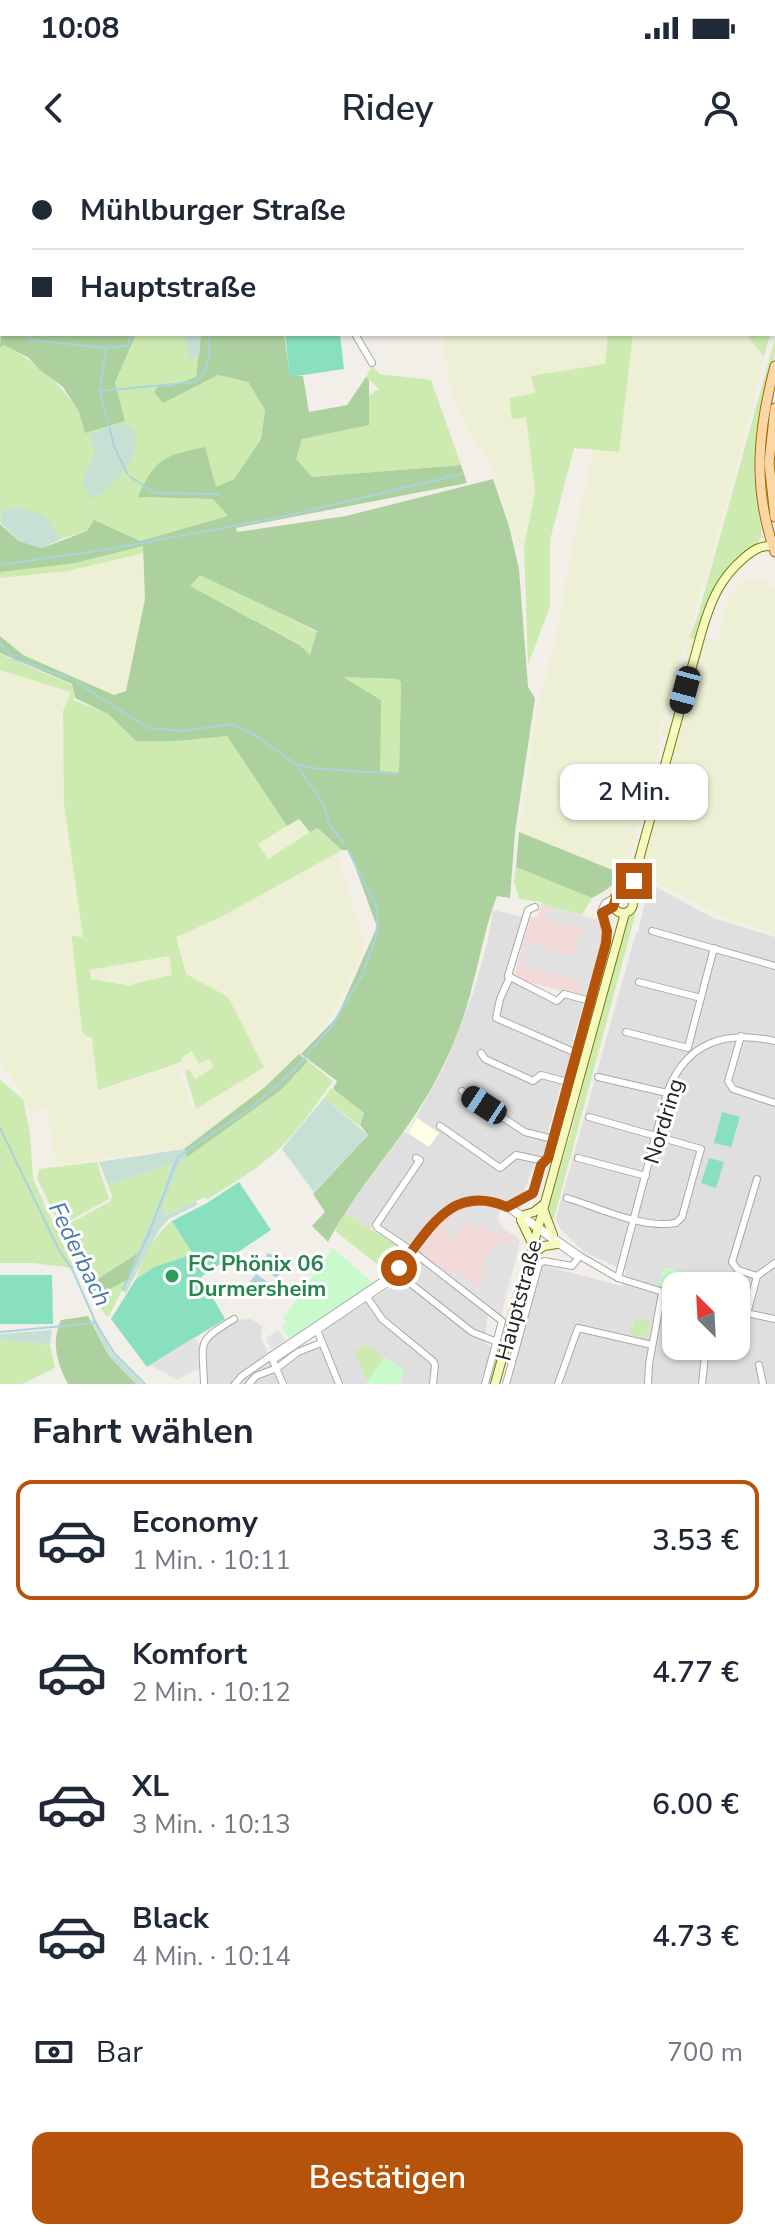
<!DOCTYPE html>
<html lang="de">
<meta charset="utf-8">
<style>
body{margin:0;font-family:"Nunito Sans",sans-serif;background:#f2f2f3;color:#1f2937;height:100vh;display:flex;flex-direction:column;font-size:30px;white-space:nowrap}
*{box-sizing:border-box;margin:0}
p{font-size:26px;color:#747a83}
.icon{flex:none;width:44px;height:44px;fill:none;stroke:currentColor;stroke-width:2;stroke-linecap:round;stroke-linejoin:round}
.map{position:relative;height:1224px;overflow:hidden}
.panel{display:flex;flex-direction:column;background:#fff;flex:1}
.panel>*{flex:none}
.banner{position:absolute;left:0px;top:0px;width:776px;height:176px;box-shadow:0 2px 6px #0004;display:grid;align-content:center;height:176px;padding:0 32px;background:#fff}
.needle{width:52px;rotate:336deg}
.buttons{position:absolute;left:662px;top:1112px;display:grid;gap:16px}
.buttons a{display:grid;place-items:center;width:88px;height:88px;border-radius:16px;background:#fff;box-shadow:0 2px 6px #0004;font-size:40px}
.end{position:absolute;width:36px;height:36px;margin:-18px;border:10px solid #b45309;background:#fff;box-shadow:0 0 0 4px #fff}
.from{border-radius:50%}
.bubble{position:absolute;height:56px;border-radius:16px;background:#fff;box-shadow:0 2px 6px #0004;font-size:26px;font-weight:600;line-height:56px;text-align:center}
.car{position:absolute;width:24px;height:48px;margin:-24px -12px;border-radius:10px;box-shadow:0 0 6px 2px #0007;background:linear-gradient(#222 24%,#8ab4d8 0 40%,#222 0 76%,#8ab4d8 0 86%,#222 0)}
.banner b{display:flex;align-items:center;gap:28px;height:76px;font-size:30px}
.banner b+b{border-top:2px solid #e0e1e3}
.banner i{width:20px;height:20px;background:#1f2937}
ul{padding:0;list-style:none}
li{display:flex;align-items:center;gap:24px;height:120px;margin:0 16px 12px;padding:0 16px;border:4px solid transparent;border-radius:16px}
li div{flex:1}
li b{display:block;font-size:30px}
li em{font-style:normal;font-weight:600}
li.selected{border-color:#b45309}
li>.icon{width:72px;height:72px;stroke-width:1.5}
h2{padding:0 32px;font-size:36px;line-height:96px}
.pay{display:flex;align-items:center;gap:20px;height:88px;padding:0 32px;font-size:30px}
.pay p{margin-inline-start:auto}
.button{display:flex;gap:16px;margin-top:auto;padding:16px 32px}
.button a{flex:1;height:92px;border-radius:16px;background:#b45309;color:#fff;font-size:32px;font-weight:600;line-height:92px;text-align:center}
.status{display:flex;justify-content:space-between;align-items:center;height:56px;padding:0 40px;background:#fff;direction:ltr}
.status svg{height:22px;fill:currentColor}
header{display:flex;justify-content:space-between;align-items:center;height:104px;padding:0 32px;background:#fff;font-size:36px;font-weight:600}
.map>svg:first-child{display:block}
</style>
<div class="status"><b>10:08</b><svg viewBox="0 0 49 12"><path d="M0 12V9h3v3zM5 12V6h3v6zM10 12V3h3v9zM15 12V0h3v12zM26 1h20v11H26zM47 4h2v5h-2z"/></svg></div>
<header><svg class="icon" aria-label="back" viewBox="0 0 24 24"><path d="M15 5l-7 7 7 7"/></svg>Ridey<svg class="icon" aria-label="person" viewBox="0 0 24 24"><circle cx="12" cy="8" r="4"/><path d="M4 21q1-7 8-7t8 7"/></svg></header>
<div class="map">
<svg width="775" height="1224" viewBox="0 0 775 1224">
<rect width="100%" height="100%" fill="#f2efe9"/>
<g fill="#e0dfdf" fill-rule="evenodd">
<polygon points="49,0 328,0 326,2"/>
<path d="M649,723L713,758L775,777V1224H510L542,1105L622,1126L626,1111L584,1092L559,1067L556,1058L636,773H638ZM676,1126H736V1186H676Z"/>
<polygon points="493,750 522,757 506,818 557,842 564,835 584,841 569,894 571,898 566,916 563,918 546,978 549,981 545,996 536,998 524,1032 507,1041 481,1035 455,1041 435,1054 412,1084 408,1085 381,1068 380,1063 375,1061 370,1069 345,1052 404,972 407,974 443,909 473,834 488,780"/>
<polygon points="415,1098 488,1155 485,1183 492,1188 482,1224 207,1224 206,1199 209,1177 238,1160 251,1159 262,1166 261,1177 276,1214 299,1196 327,1185 323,1174 324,1170 399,1122 405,1123 408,1118 404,1114 404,1110"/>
</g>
<g fill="#f2dad9">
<polygon points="541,744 597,760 601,765 603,778 587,838 516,819 514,815 530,758 538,756"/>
<polygon points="477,1045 488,1045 500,1050 498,1059 501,1066 520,1080 501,1157 418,1092 446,1057 459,1049"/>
</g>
<polygon fill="#ffffe5" points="417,958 439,973 429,987 408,973"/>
<g fill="#eef0d5">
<polygon points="441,174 608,174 605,204 531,217 536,233 526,256 535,332 524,387 517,388 492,307 466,266 451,229"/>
<polygon points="633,174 746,174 764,197 734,319 658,575 659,592 627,709 622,709 620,712 519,672 536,554 557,474 570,396 593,291 619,292"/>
<polygon points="144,393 145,439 126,531 114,535 23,495 0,476 0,418 67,411 69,430 68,410"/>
<polygon points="758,418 775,428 775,774 726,758 640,714 703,477 718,482 721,475 722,455 730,434 743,420"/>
<polygon points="689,477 694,478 667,577 662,576"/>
<polygon points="0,510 71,532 63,551 64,644 83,778 73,776 72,780 82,871 92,878 99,932 178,906 193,950 264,907 228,837 185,814 175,777 221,757 337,692 364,782 362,794 336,849 312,881 265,927 184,988 56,1005 47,948 30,953 18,926 0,903"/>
<polygon points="299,659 310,672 268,700 258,684"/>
<polygon points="170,796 173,815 133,824 133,827 91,819 90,810"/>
<polygon points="192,890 209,899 215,907 195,919 189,909 185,912 180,898"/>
</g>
<g fill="#cdebb0" fill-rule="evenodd">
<polygon points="624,0 772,0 775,2 775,58 774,2 624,2"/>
<path d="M136,174H183L191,198L199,196L196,217L171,226H158L154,232L218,215L248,222L265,250L261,279L234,319L216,328L204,287L139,337L213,339L229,356L140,381L94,361L87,371L61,379L44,356L3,350L0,362V188L4,185C35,201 60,222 79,252L115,223Z"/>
<polygon points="608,174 633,174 619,292 574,288 550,380 550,446 528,505 524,387 535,332 526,257 512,259 509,238 535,233 531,216 605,204"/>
<polygon points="746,174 770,174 764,197"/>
<polygon points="775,179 775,193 765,232 754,314 762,375 757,384 729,407 719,419 707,442 696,479 689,477 697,459"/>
<polygon points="372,206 379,214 431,220 461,305 312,317 295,299 302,278 369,244 369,235 379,229 366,217"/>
<polygon points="143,386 144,393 67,411 0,418 0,412 4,410 75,403"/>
<polygon points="200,414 317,472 310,496 300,484 189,426"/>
<path d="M0,494L72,525L74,540L108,554L136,581C168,583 196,578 227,576L287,666L258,684L268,699L316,668L342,690L221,757L176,777L186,814L228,837L264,907L196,949L185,912L189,909L195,919L214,907L209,899L199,904L192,891L181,898L182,902L98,930L92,878L86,876L82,871L72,780V776L83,777L64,644L63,551L71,532L0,510ZM169,796L172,815L133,824L132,826L91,819L90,810Z"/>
<polygon points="343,517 397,519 401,522 399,613 380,612"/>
<polygon points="516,707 592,738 582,755 542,744 541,742 519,739 514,721"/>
<polygon points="636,720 644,722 554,1058 550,1062 547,1050 569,979 627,755 633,745 631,734"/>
<path d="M308,901L333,921C316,944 300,969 279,989C258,1009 232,1024 208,1039L205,1037L165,1055L162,1046L181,999L281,930Z"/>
<polygon points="0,920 23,939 30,973 33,1019 74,1108 32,1103 0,1103"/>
<polygon points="331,928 364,953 359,966 324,938"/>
<polygon points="97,1002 109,1039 60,1066 37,1018 39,1009"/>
<polygon points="171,1003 164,1029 138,1093 88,1125 61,1068 111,1041 112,1036 108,1025"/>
<polygon points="345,1053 404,1090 397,1103 390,1103 383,1109 335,1071"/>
<path d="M172,1061L194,1094L154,1107L136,1119C142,1099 155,1074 172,1061Z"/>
<polygon points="124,1120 127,1120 109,1156 106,1156 94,1137"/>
<polygon points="516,1122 516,1134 492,1224 488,1224"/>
<polygon points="635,1158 650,1161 645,1179 631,1175"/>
<polygon points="0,1180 50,1185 55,1208 22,1224 0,1224"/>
<polygon points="366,1185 385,1197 367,1221 354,1190"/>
</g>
<g fill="#add19e" fill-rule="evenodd">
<polygon points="2,149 2,174 136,174 115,223 125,261 85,273 79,252 63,227 40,210 29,198 4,185 0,188"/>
<path d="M201,174H284L290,216H303L309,252L347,245L366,217L369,220V265L302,279L296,299L312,317L461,305L467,323L236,368L237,372L346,356L493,319L509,366L519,409L528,527L535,538L515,672L510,738L497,736C485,767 480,799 471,831C465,856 454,883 443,906C413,970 361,1020 328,1082L312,1066L325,1052L313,1034L368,975L360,965L364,953L333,929L337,921L301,894L337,857L377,767L349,690H342L317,668L310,672L299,659L287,666L227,576C196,579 168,583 136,581L108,554L75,538L72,524L0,493V476L23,495L114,535L126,531L145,439L143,386L75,403L0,412V364L19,381L42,388L87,371L94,360L140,381L228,356L213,339L138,337C156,297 164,296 205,287L216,327L234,319L261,279L265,250L248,222L218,215L163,243L154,232L159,225L171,226L196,217ZM200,415L317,471L310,495L300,485L190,426ZM343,517L397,519L401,522L399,613L380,611L381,540Z"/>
<path d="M519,672L620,713C617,725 603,732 592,738L516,707Z"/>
<polygon points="299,894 308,901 281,930 187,997 184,989 265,927"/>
<polygon points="138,1093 127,1120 94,1137 88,1125"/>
<path d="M88,1156L109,1196L136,1224H68C57,1203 51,1182 61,1160Z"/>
</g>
<g fill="#c6e0d4">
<polygon points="183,174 201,174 199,196 191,199"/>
<path d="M125,263C128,266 132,269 134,273C145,296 110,331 91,339L82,321L95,294L89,274Z"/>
<polygon points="21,348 44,356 61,379 42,388 19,381 0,362 3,350"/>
<polygon points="324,938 368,975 314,1032 282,989"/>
<polygon points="184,989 187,997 181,1000 162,1047 166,1055 196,1041 197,1045 169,1059 159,1070 126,1133 122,1131 164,1029 171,1004 108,1025 99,1002"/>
<polygon points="93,1159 112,1193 143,1224 136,1224 109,1196 91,1160"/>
<polygon points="52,1170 50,1185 0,1180 0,1174"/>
</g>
<g fill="#c8facc">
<polygon points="333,1088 374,1124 290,1180 282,1167 287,1163 283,1159"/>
<polygon points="666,1107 696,1115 693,1126 676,1126 676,1129 658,1125 663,1109"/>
<polygon points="385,1197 404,1210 400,1224 368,1224 367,1221"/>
</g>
<g fill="#88e0be">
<polygon points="285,174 340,174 344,209 290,217"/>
<polygon points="722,952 740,957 731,987 714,983"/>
<polygon points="709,998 724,1002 716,1028 701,1023"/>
<polygon points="239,1022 271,1070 201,1117 225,1159 147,1207 111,1159 136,1119 154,1107 193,1094 172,1061 207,1043"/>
<polygon points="0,1115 52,1115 53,1164 0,1164"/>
</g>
<g fill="#e2e2e2">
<polygon points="548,747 594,759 594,763 599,764 597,772 603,778 595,809 590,808 589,812 594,813 588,835 580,833 581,830 577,829 579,821 518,804 521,796 530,798 530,794 522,791 528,782 545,786 545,790 573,797 579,775 584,773 585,769 545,759"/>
<polygon points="487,1046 498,1055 497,1061 507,1071 502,1077 496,1072 493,1075 482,1066 478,1071 466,1062 452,1078 443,1070 449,1061 447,1057 453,1053 465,1048"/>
<polygon points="513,1074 519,1079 517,1087 515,1085 512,1088 518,1093 501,1151 495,1148 493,1150 452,1118 454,1116 451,1113 454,1110 477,1127 489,1113 480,1106 498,1083 502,1086 506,1084"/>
<polygon points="278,1170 288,1183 273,1192 266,1178"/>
<polygon points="195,1177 199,1184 202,1207 177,1220 150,1205"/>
</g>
<g fill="#aad3df">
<polygon points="268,1093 282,1100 279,1103 284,1111 283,1112 277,1109 279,1115 276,1118 266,1110 262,1110 264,1103 269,1105 265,1098"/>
<polygon points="256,1114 272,1125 262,1137 256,1133 258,1128 249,1123"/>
</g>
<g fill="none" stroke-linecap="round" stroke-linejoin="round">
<g stroke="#aad3df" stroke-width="2">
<polyline points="29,0 31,2"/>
<polyline points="0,99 2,98"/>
<polyline points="0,166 2,165"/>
<polyline points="28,174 31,180 106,188 128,186 131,174"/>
<polyline points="106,188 100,231 114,286 127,313"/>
<path d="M100,231L196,222C211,207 210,195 209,174"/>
<polyline points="129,316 155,333 219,334"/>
<polyline points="0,405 109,389 281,357 462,314"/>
<polyline points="0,484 14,499 69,518"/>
<polyline points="76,522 148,568 185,571 231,564 255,575 296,604 311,608 396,614"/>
<polyline points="297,606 323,643 330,666 344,683"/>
<polyline points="0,968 59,1090 72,1109 96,1163 114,1193 145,1224"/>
<polyline points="240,1111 245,1110 245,1103"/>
<polyline points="236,1113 241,1109 237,1106"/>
<polyline points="123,1129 149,1073 178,997 255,945 294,910 331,867 362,816 376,777 378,750 348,690"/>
<polyline points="0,1172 95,1163"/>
</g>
<defs>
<g id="street">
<polyline points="218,0 220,2"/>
<polyline points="277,0 279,2"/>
<polyline points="480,0 483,2"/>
<polyline points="121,2 122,0"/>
<polyline points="193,2 195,0"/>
<polyline points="234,2 236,0"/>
<polyline points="290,2 292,0"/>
<polyline points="331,2 354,2"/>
<polyline points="414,2 414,0"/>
<polyline points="621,2 622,0"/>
<polyline points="774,65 775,64"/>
<polyline points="774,91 775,90"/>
<polyline points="774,118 775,118"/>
<polyline points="774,122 775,123"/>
<polyline points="355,174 372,203"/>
<polyline points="535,747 528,750 508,816 557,841 564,834 590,841"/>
<polyline points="602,753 613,747"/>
<polyline points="652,771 775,806"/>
<polyline points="510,817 500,839 496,858 576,893"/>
<polyline points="639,822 701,838"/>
<polyline points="626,872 688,888"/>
<polyline points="741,876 728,921 733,929 775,943"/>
<polyline points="688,887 714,788"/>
<polyline points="481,893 485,899 533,921 541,915 568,922"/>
<polyline points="598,917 667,933"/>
<polyline points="462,931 525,972 553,979"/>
<polyline points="440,966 500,1008 516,995 544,1001"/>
<polyline points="416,998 420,1000 376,1065 378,1068 412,1091 502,1161 485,1224"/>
<polyline points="578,998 646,1016"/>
<polyline points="757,1019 732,1102 738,1110 757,1116"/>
<path d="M567,1038C600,1048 642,1069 676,1063L682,1057L700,992L701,989L589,957"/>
<polyline points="507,1047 533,1033 541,1005 548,998 606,783 607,771 602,749 605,743 614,738"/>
<polyline points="507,1047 574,1095 580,1096 618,1118 676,1136"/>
<polyline points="396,1112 472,1172 497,1182"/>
<path d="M618,1118L667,933C686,882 725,870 775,881"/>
<polyline points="367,1137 382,1159 433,1201 435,1205 433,1224"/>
<polyline points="736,1151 775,1159"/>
<polyline points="747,1154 757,1116 775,1103"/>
<polyline points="317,1170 339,1224"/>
<polyline points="271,1196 276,1198 395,1118 396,1112"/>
<polyline points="271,1196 283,1224"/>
<polyline points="759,1205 763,1224"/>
<path d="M204,1224C203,1181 195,1182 234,1159"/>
<polyline points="235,1224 242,1216 271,1196 396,1112 438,1059 453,1046 483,1040 513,1049 580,1096"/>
<polyline points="249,1224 256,1216 277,1208 298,1192 321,1183"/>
<polyline points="506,1224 539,1104 544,1101 572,1106 580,1096"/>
<polyline points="558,1224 578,1168 652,1185"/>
<polyline points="648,1224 649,1204 662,1133"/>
<polyline points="702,1224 706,1186"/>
</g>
<g id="secondary">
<circle cx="623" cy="743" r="10"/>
<path d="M629,736L701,474C710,443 719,419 744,398C753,390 761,385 773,386"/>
<polyline points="544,1051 553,1075"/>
<polyline points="524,1055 534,1052 544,1044"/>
<polyline points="521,1060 533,1085"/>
<polyline points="531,1095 544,1086 557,1084"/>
<polyline points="495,1224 625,753"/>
</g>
<g id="primary">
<path d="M775,206C758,270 752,327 775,392"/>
<polyline points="775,248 769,303 775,357"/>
</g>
</defs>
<use href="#street" stroke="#a9a9a9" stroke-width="8"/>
<use href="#secondary" stroke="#707d05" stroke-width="10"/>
<use href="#primary" stroke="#a06b00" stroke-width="11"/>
<use href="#street" stroke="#fff" stroke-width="6"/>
<use href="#secondary" stroke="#f7fabf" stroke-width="8"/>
<use href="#primary" stroke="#fcd6a4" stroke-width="9"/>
<g stroke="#707070" stroke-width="2">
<polyline points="499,0 503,2"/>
<polyline points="774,107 775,107"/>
</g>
</g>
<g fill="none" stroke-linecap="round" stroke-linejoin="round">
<path stroke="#b45309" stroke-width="10" d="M399,1108C429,1070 451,1023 507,1047L533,1033L541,1005L548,998L606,783L607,771L602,753L613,747L617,735L629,736L634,721"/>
</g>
<circle fill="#2e9e5b" stroke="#fff" stroke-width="3" cx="172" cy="1116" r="8"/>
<g text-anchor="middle" stroke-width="6" stroke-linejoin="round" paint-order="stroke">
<g font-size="22" fill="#222" stroke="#fff">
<text transform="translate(663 961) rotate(-73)" y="8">Nordring</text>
<text transform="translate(518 1140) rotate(-75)" y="8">Hauptstraße</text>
</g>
<g font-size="22" font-weight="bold" fill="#27864d" stroke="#fff" text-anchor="start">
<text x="188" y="1111">FC Phönix 06<tspan x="188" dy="25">Durmersheim</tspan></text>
</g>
<g font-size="24" font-style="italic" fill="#4a7aab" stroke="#fff">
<text transform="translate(80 1094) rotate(64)" y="8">Federbach</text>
</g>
</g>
</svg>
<div class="buttons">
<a><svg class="needle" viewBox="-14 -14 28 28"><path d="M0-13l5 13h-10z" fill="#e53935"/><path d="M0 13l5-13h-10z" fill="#747a83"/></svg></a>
</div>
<i class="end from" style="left:399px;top:1108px"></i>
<i class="end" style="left:634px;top:721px"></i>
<div class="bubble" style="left:560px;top:604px;width:148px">2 Min.</div>
<i class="car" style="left:685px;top:530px;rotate:195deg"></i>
<i class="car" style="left:484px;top:945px;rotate:303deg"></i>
<div class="banner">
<b><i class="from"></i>Mühlburger Straße</b>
<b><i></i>Hauptstraße</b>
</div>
</div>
<section class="panel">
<h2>Fahrt wählen</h2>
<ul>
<li class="selected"><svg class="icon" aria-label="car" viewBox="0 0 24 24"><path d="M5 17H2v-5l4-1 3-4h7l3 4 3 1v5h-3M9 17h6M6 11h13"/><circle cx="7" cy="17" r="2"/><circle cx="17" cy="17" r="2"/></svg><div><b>Economy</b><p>1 Min. · 10:11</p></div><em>3.53 €</em></li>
<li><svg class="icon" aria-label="car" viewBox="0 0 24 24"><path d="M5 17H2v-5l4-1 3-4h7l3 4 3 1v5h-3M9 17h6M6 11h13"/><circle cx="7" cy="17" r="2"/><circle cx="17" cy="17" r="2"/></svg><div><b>Komfort</b><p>2 Min. · 10:12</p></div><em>4.77 €</em></li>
<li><svg class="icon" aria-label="car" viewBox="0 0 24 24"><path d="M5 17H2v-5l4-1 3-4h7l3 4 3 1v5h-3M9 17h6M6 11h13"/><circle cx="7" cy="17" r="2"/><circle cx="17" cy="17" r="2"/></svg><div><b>XL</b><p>3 Min. · 10:13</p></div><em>6.00 €</em></li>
<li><svg class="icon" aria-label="car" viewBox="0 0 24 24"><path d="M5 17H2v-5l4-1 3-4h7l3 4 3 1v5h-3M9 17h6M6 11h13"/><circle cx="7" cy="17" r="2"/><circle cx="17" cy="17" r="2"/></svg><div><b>Black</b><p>4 Min. · 10:14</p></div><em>4.73 €</em></li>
</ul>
<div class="pay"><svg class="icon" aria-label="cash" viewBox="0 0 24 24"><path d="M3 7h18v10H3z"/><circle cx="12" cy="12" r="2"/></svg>Bar<p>700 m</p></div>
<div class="button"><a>Bestätigen</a></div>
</section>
